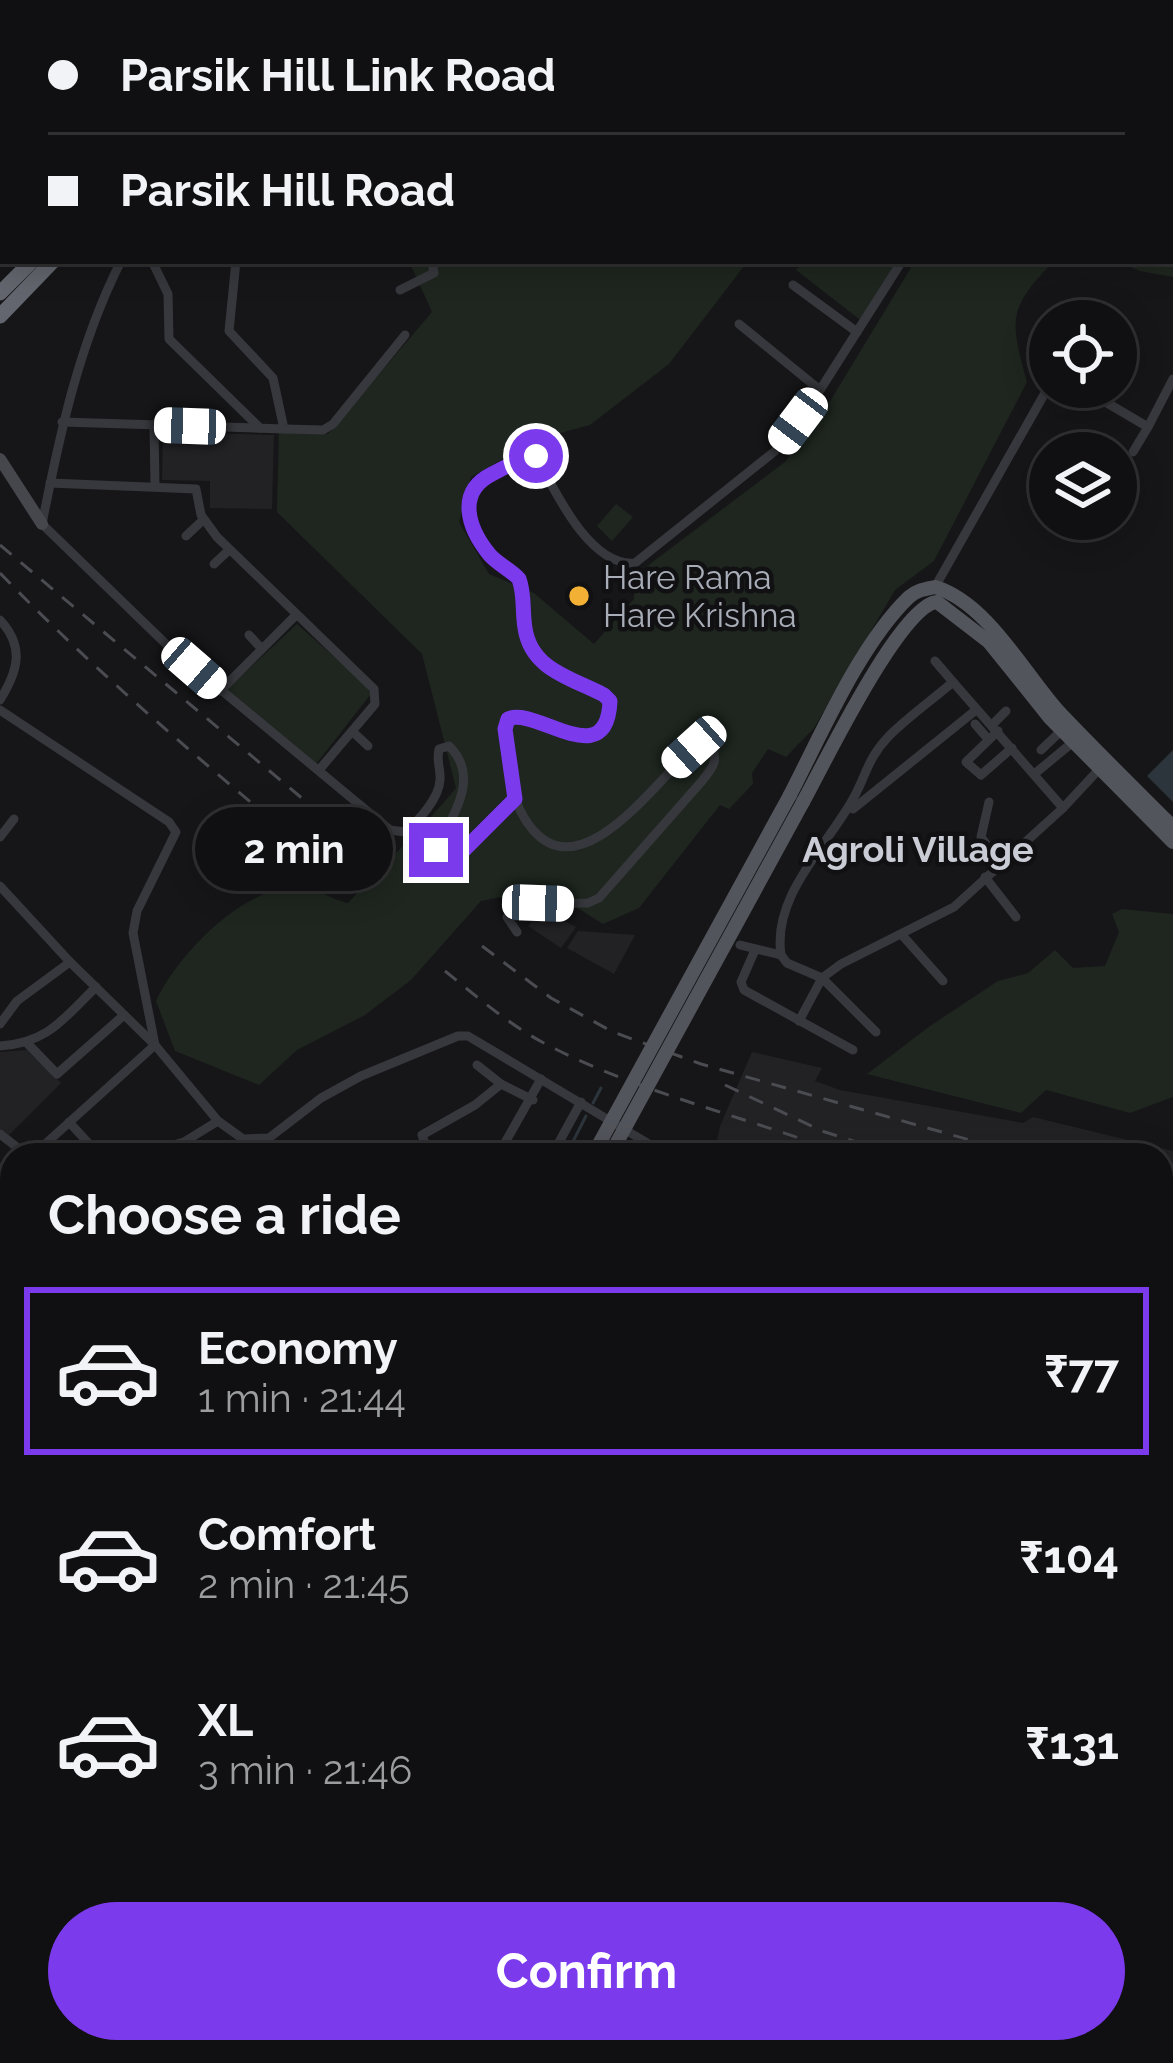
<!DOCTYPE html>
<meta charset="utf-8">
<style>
body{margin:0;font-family:Raleway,sans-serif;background:#1e1e20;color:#f1f3f6;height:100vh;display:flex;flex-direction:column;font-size:45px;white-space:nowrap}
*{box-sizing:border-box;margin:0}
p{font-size:39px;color:#9c9d9f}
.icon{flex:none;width:66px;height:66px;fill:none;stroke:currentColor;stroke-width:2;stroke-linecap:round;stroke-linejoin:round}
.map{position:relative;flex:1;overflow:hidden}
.panel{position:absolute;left:0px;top:1143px;width:1173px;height:921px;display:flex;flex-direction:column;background:#101012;border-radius:36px 36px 0 0;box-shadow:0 6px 30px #0003,0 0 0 3px #303032}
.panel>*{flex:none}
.top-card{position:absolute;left:0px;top:0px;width:1173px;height:264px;box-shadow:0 6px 30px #0003,0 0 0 3px #303032;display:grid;align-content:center;height:264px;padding:0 48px;background:#101012}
.buttons{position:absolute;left:1029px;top:300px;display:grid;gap:24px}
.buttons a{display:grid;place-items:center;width:108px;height:108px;border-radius:50%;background:#101012;box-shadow:0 6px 30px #0003,0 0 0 3px #303032;font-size:60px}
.end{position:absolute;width:54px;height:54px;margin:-27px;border:15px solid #7c3aed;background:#fff;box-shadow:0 0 0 6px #fff}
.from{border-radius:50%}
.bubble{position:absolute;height:84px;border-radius:42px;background:#101012;box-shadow:0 6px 30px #0003,0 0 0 3px #303032;font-size:39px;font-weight:700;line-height:84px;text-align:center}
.car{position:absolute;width:36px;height:72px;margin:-36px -18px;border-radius:15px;box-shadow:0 0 9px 3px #0007;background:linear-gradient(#fff 24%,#345 0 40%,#fff 0 76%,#345 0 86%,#fff 0)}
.top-card b{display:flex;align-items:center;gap:42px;height:114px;font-size:45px}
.top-card b+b{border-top:3px solid #303032}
.top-card i{width:30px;height:30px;background:#f1f3f6}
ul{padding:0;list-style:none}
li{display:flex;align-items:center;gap:36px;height:168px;margin:0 24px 18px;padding:0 24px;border:6px solid transparent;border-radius:0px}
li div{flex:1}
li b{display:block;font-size:45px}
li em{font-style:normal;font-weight:700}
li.on{border-color:#7c3aed}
li>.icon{width:108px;height:108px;stroke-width:1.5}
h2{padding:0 48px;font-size:54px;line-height:144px}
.cta{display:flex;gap:24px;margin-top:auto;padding:24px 48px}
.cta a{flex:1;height:138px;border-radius:72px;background:#7c3aed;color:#fff;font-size:48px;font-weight:700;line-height:138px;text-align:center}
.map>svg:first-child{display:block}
</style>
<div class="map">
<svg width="1173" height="2063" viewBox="0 0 1173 2063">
<rect width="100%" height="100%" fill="#161618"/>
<g fill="#222225">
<polygon points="163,432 274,435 272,509 210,508 210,481 162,480"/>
<polygon points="542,909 576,927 561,948 528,926"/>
<polygon points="578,931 635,935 614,974 567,948"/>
<polygon points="27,1050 61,1083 9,1135 0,1129 0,1052"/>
<polygon points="752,1052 822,1068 815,1081 840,1090 1023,1123 1033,1117 1173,1151 1173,1344 1161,1351 1161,1155 714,1155 720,1126"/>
<polygon points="1173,1385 1173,1595 1161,1595 1161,1392"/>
<polygon points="1161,1616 1173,1617 1173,1875 1161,1875"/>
<polygon points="7,1760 12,1763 12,1861 0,1854 0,1773"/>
<polygon points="460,2052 556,2052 552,2063 454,2063"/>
</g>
<g fill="#1e261f">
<polygon points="13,0 229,0 226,3"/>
<polygon points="550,0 761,0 548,3"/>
<polygon points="1173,97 1173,277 1140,271 1115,261 1170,261"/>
<path d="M409,261H748L669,364L590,425L538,439L471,477L459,522L489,574L534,593L594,644L634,599V576L785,462L832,398L915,261H1054C1007,309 1010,320 1027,382L934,561L895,590L814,728L786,757L768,749L752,773L753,784L729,809L720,805L639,908L603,924L546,888L481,901L411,980L365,1015L297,1050L259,1085L175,1051L156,1001C177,955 248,880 304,888C318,890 334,900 348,903C384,863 422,830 456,788L422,654L277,512L279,425L328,434L432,312Z"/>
<polygon points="803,261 884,261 896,270 863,322 796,270"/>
<polygon points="616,504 633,517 612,541 597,526"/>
<polygon points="297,624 363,682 371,694 316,764 227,689"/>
<polygon points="1122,909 1173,914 1173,1097 1130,1113 1046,1090 1021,1113 867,1074 930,1026 998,981 1028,973 1055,950 1073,968 1105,966 1119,932 1112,914"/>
<polygon points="1161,1905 1173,1906 1173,1986 1161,1985"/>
</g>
<g fill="#2c353c">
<polygon points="0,0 15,3 3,3 0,182"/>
<polygon points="1173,750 1173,802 1147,776"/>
<polygon points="1161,1995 1173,1996 1173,2063 794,2063 855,2052 1161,2052"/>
</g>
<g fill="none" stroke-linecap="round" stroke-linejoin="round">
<g stroke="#2c353c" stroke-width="3">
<polyline points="593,1103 601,1088"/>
<polyline points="566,1155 586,1116"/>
<polyline points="68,2063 74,2052"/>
</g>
<g stroke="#37383d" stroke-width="9">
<polyline points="862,0 862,3"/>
<polyline points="940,0 942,3"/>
<polyline points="325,3 326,0"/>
<polyline points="540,3 541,0"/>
<polyline points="657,3 659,0"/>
<polyline points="818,3 821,0"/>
<polyline points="982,3 989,0"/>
<polyline points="1170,20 1173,18"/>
<path d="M121,261C79,344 60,433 42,524L167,645L390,830L405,832C418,821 439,799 440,780C441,769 436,762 439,749L449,746C482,778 451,817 436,850L440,862L453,861L515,799"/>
<polyline points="152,261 168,294 169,339 260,428"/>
<polyline points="793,285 857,332"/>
<polyline points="400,290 434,273 432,261"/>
<polyline points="739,324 820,390"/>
<polyline points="1080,387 1148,427 1173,379"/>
<polyline points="62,422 284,429 273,378 229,331 236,261"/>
<polyline points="154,425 155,486"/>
<polyline points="284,429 323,430 333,424 405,335"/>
<polyline points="1133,452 1148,427"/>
<polyline points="50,483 196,489 201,515 217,537 374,689 375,704 319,770"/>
<polyline points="186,536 203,520"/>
<polyline points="214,564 229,550"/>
<polyline points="935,587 1050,384"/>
<path d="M0,620C25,647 18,671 0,700"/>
<polyline points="249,635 261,648"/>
<polyline points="935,661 953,682"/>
<polyline points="220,691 295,616"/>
<polyline points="0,710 169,822 176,832 137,911 133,933 155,1045"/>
<polyline points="975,724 988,739"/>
<polyline points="992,725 1006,711"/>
<polyline points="998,731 966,762 981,775 1012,748"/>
<polyline points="353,732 368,746"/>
<polyline points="1041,750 1062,730"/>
<polyline points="1038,771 1073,742"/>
<polyline points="989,802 981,837 999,862"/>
<polyline points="853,809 976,710"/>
<polyline points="0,837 14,819"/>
<polyline points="985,877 1016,917"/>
<polyline points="0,886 70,962 155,1045 218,1121 243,1139 269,1138 321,1098 361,1076 458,1036 468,1036 659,1150 659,1155"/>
<path d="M517,932L507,917L519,904L588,903L599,898L702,781C711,769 719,762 712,747L703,742L694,747C657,780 583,888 533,830C509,803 505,758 505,723L517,715C548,724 608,762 610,701C584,675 539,678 526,637C520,618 526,598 519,579C510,569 497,564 490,554C469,528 456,492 492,474C506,467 520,458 536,456C554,489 589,567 635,563L775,451L820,390L902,261"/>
<polyline points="902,935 943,981"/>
<polyline points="740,945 781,955 787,963 822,978 841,964 954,907 1063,808 1104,764"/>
<polyline points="755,950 741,982 744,990 853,1050"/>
<path d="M781,955C772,896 827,846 853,799C867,774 867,759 889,736C908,717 932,700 953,682L1063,808"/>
<polyline points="799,1021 822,978 876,1032"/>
<polyline points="0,1024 17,1001 70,962"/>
<polyline points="28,1044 57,1074 124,1015"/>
<path d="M0,1046C48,1043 63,1019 96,987"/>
<polyline points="477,1065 501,1084"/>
<polyline points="69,1122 91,1146"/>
<polyline points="0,1134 27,1155"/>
<polyline points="162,1148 184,1142 218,1121"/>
<polyline points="33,1155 155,1045"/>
<polyline points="421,1155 428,1152 422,1135 475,1105 501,1084 533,1100"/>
<polyline points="498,1155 541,1079"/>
<polyline points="552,1155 581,1102"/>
<polyline points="0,1256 12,1233"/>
<polyline points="0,1364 12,1370"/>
<polyline points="0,1681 12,1687"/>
<polyline points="12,1981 3,1997 12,2004"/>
<polyline points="170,2052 181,2063"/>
<polyline points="142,2063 152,2052"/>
<polyline points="419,2063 424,2052"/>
</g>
<g stroke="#45474d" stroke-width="12">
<polyline points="0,459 42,524"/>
<polyline points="1161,1361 1173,1354"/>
<polyline points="1161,1375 1173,1368"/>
<polyline points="0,1732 12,1711"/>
<polyline points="0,1759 12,1738"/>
<polyline points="1161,1885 1173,1885"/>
<polyline points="1161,1898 1173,1898"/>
<polyline points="44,2063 49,2052"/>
</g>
<g stroke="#53555c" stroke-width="14">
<path d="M790,795C821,735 860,644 909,597C917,590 925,589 935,587C988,603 1025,675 1060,713C1097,752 1135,789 1173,827"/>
<path d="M803,802C823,766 901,604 937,602L989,642L1050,718L1173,842"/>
<polyline points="0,1503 12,1510"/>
<polyline points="0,1524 12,1530"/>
</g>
<g stroke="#63666e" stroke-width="15">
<polyline points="241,3 243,0"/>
<polyline points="264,3 266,0"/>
<polyline points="0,293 32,261"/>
<polyline points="0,316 53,261"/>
</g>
<g stroke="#4a4c52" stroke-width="3" stroke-dasharray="15 12" stroke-linecap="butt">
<polyline points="0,545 365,851"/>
<path d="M0,573C109,686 225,780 345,882"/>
<polyline points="482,946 551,998 613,1032 701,1064 1023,1155"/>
<path d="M445,971C476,996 507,1023 542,1042C626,1087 723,1111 813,1143"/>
<polyline points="725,1085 822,1131 897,1155"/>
<polyline points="1161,1192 1173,1195"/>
<polyline points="1161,1227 1173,1230"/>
</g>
<g stroke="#53555c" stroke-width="14">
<polyline points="593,1155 790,795"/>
<polyline points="610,1155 803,802"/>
</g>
</g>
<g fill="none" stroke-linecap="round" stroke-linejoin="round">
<path stroke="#7c3aed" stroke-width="15" d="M436,850L440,862L453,861L515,799L505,729L508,719C536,706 607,775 610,701L604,695C572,678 531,670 525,628C522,611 525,595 519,579C510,569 497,564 489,554C468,528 456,492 492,474C506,467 520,458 536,456"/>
</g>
<circle fill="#f2b134" stroke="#111113" stroke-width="4.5" cx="579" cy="596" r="12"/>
<g text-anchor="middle" stroke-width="9" stroke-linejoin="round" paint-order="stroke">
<g font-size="33" fill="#a8adb8" stroke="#111113" text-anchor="start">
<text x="603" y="589">Hare Rama<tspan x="603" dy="38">Hare Krishna</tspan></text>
</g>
<g font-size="36" font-weight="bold" fill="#c9ccd4" stroke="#111113">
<text x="918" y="862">Agroli Village</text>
</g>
</g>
</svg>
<div class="buttons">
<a><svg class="icon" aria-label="locate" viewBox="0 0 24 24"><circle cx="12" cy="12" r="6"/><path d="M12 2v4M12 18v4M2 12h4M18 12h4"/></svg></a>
<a><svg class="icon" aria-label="layers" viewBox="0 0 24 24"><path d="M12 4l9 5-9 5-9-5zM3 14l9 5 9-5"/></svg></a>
</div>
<i class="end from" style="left:536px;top:456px"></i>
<i class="end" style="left:436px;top:850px"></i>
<div class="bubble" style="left:195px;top:807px;width:198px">2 min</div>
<i class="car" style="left:798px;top:421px;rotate:217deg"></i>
<i class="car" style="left:190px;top:426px;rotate:272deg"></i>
<i class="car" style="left:194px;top:668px;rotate:131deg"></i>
<i class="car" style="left:694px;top:747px;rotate:228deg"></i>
<i class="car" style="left:538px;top:903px;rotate:92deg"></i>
<div class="top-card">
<b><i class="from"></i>Parsik Hill Link Road</b>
<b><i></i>Parsik Hill Road</b>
</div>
<section class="panel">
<h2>Choose a ride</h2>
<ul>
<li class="on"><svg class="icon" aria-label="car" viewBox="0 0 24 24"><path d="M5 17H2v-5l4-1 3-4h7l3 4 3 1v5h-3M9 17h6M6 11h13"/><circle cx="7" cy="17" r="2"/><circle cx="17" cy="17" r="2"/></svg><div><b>Economy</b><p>1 min · 21:44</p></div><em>₹77</em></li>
<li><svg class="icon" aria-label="car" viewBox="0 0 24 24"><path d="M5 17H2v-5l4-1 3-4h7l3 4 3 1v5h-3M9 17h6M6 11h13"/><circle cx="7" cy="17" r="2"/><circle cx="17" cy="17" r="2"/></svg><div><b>Comfort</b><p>2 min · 21:45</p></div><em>₹104</em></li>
<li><svg class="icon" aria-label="car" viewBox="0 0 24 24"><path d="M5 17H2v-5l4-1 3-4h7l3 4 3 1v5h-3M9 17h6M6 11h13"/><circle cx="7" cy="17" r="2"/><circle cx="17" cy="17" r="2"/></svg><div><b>XL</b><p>3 min · 21:46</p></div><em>₹131</em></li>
</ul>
<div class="cta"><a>Confirm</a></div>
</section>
</div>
